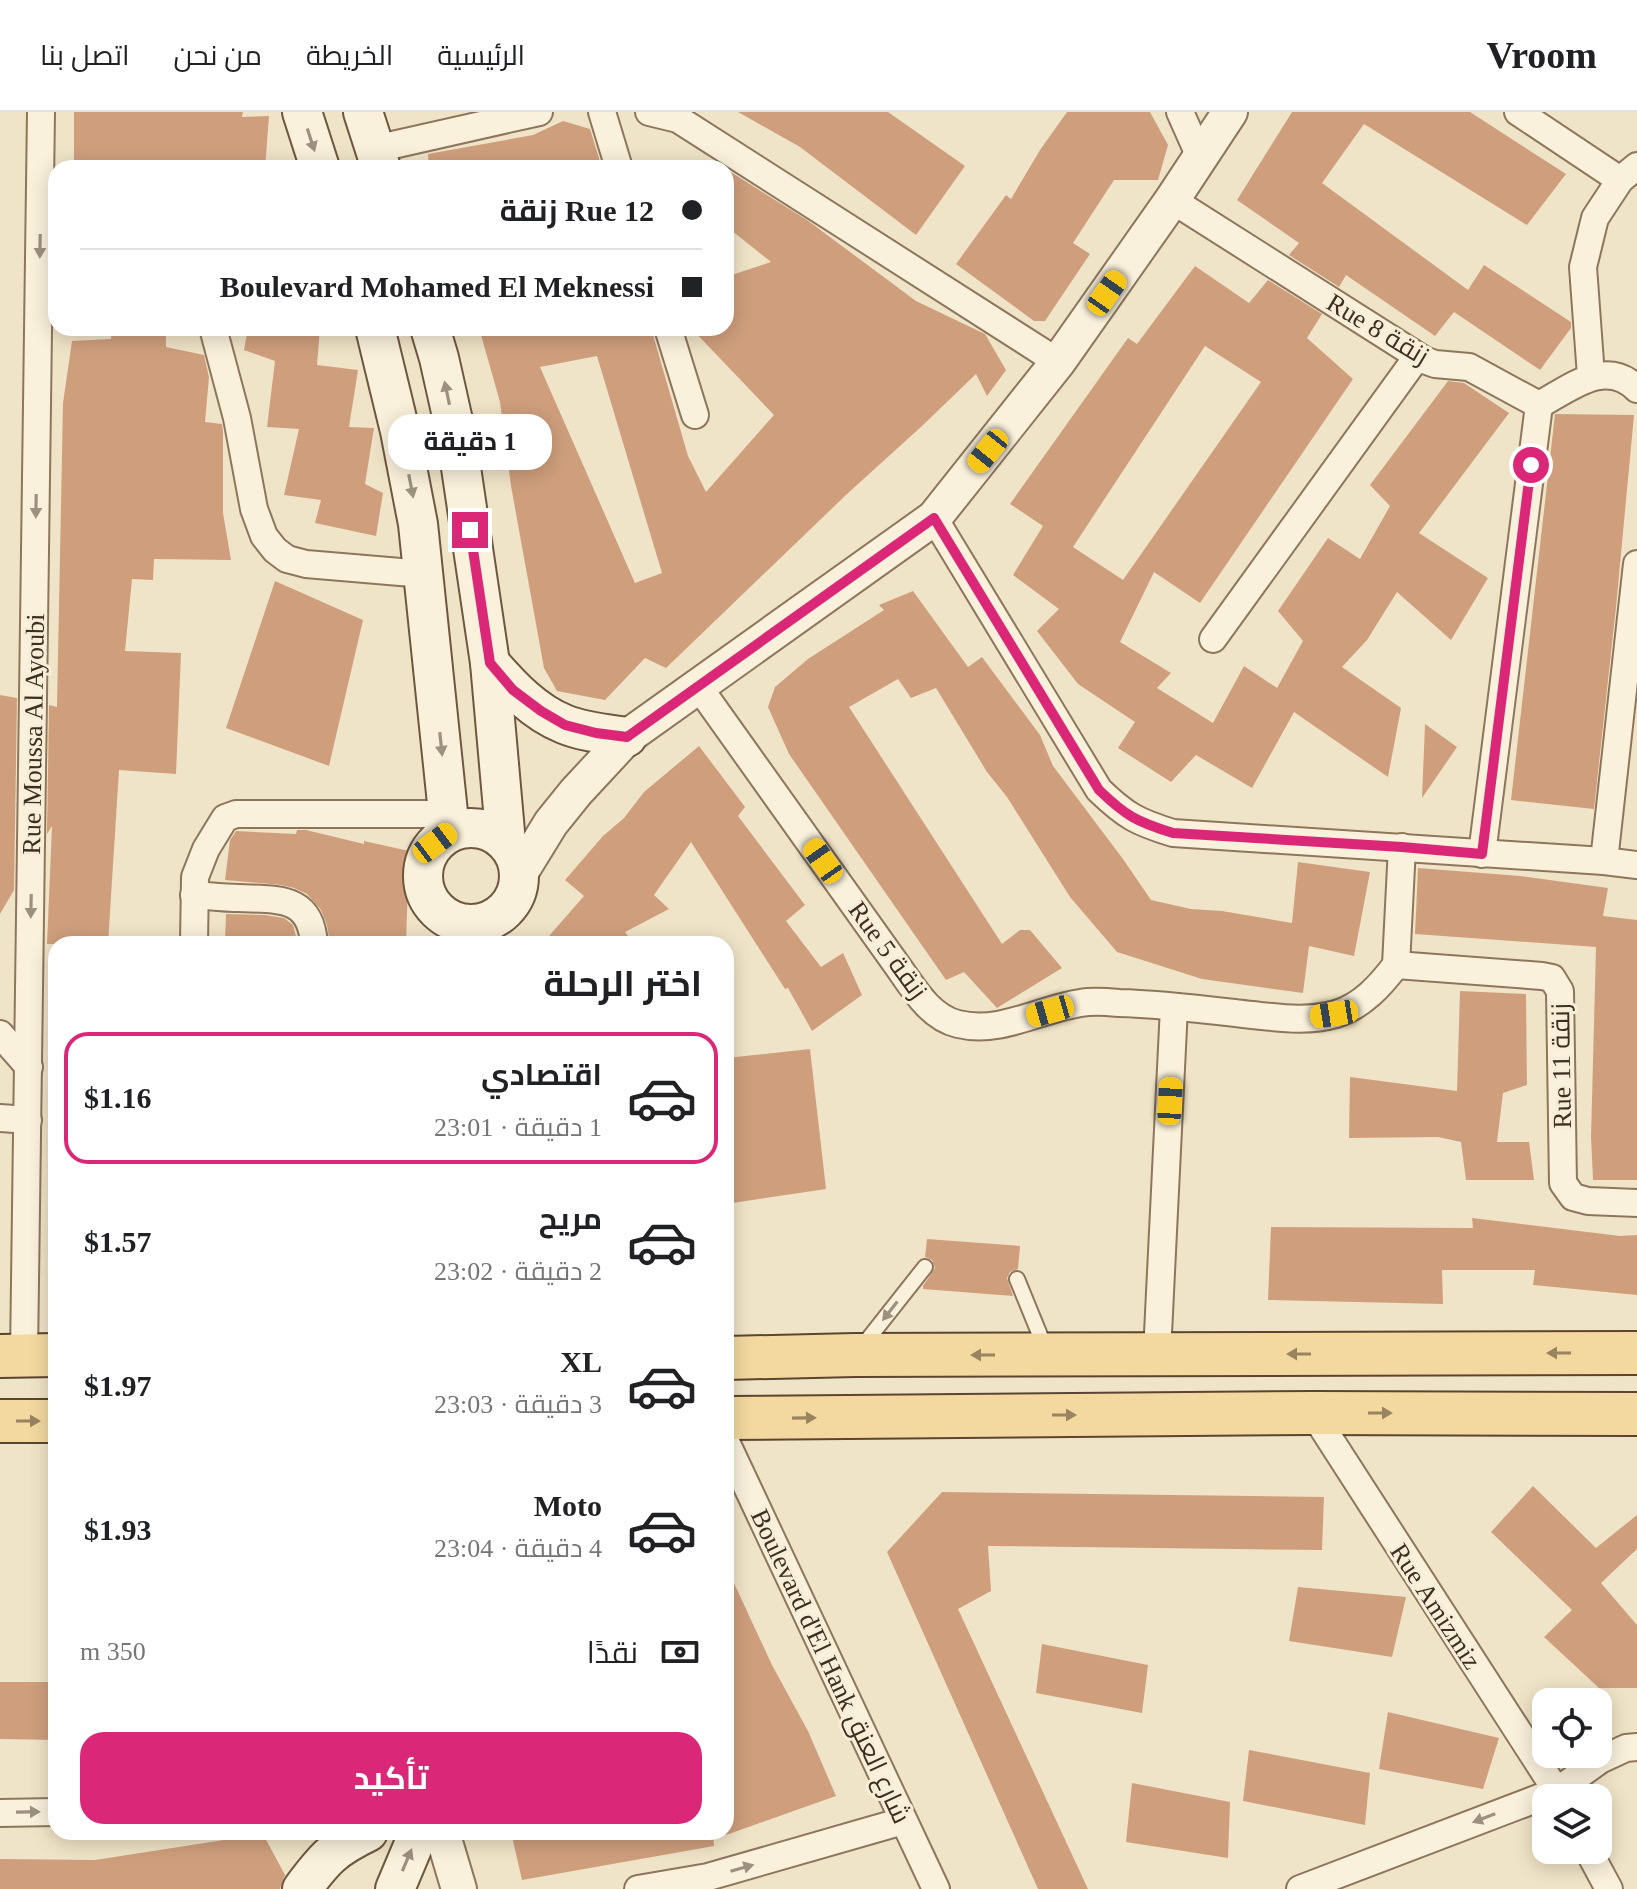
<!DOCTYPE html>
<html lang="ar">
<meta charset="utf-8">
<style>
body{margin:0;font-family:"Times New Roman",Cairo,serif;background:#f6f6f6;color:#202124;direction:rtl;height:100vh;display:flex;flex-direction:column;font-size:30px;white-space:nowrap}
*{box-sizing:border-box;margin:0}
p{font-size:26px;color:#757577}
.icon{flex:none;width:44px;height:44px;fill:none;stroke:currentColor;stroke-width:2;stroke-linecap:round;stroke-linejoin:round}
.map{position:relative;flex:1;overflow:hidden;direction:ltr}
.side{position:absolute;left:48px;top:824px;width:686px;height:904px;display:flex;flex-direction:column;background:#fff;border-radius:24px;box-shadow:0 4px 20px #0003;direction:rtl}
.side>*{flex:none}
.hud{position:absolute;left:48px;top:48px;width:686px;height:176px;border-radius:24px;box-shadow:0 4px 20px #0003;direction:rtl;display:grid;align-content:center;height:176px;padding:0 32px;background:#fff}
.controls{position:absolute;left:1532px;top:1576px;display:grid;gap:16px}
.controls a{display:grid;place-items:center;width:80px;height:80px;border-radius:16px;background:#fff;box-shadow:0 4px 20px #0003;font-size:40px}
.end{position:absolute;width:36px;height:36px;margin:-18px;border:10px solid #db2777;background:#fff;box-shadow:0 0 0 4px #fff}
.from{border-radius:50%}
.bubble{position:absolute;height:56px;border-radius:24px;background:#fff;box-shadow:0 4px 20px #0003;font-size:26px;font-weight:700;line-height:56px;text-align:center;direction:rtl}
.car{position:absolute;width:24px;height:48px;margin:-24px -12px;border-radius:10px;box-shadow:0 0 6px 2px #0007;background:linear-gradient(#f5c518 24%,#345 0 40%,#f5c518 0 76%,#345 0 86%,#f5c518 0)}
.hud b{display:flex;align-items:center;gap:28px;height:76px;font-size:30px}
.hud b+b{border-top:2px solid #e0e0e0}
.hud i{width:20px;height:20px;background:#202124}
ul{padding:0;list-style:none}
li{display:flex;align-items:center;gap:24px;height:132px;margin:0 16px 12px;padding:0 16px;border:4px solid transparent;border-radius:24px}
li div{flex:1}
li b{display:block;font-size:30px}
li em{font-style:normal;font-weight:700}
li.active{border-color:#db2777}
li>.icon{width:72px;height:72px;stroke-width:1.5}
h2{padding:0 32px;font-size:36px;line-height:96px}
.pay{display:flex;align-items:center;gap:20px;height:88px;padding:0 32px;font-size:30px}
.pay p{margin-inline-start:auto}
.action{display:flex;gap:16px;margin-top:auto;padding:16px 32px}
.action a{flex:1;height:92px;border-radius:24px;background:#db2777;color:#fff;font-size:32px;font-weight:700;line-height:92px;text-align:center}
header{display:flex;align-items:center;gap:48px;box-sizing:border-box;height:112px;padding:0 40px;background:#fff;border-bottom:2px solid #e0e0e0}
header strong{font-size:38px}
nav{display:flex;gap:44px;margin-inline-start:auto;font-size:28px}
.map>svg:first-child{display:block}
</style>
<header>
<strong>Vroom</strong>
<nav><a>الرئيسية</a><a>الخريطة</a><a>من نحن</a><a>اتصل بنا</a></nav>
</header>
<div class="map">
<svg width="1637" height="1777" viewBox="0 0 1637 1777">
<rect width="100%" height="100%" fill="#f0e4c8"/>
<g fill="#cf9f7d" fill-rule="evenodd">
<polygon points="74,0 243,0 242,5 269,4 265,56 74,56"/>
<polygon points="738,0 888,0 965,54 916,123 800,35"/>
<polygon points="1067,0 1150,0 1168,33 1158,68 1114,68 1073,131 1090,142 1045,209 1034,209 956,152 1006,83 1011,87 1040,38"/>
<polygon points="1292,0 1470,0 1566,62 1527,113 1364,12 1322,71 1468,178 1484,153 1571,210 1571,216 1540,258 1454,200 1435,224 1346,163 1339,175 1289,143 1299,131 1237,88"/>
<polygon points="563,9 590,17 602,56 429,56 428,42 533,23"/>
<path d="M726,57L807,108L916,189L985,222L1006,258L987,284L976,262L922,314L847,382L666,556L645,546L605,588L557,579L544,556L511,374L500,290L479,216H651L688,344L706,380L774,303L691,216H726V165L771,150L726,114ZM597,244L662,461L635,471L540,255Z"/>
<path d="M1195,154L1249,191L1268,168L1322,202L1307,226L1353,267L1200,491L1154,460L1120,530L1171,561L1157,576L1213,611L1244,554L1277,576L1303,529L1278,499L1328,426L1360,447L1390,394L1370,373L1448,269L1464,271L1509,301L1419,421L1488,466L1451,528L1397,480L1367,528L1342,555L1401,596L1388,665L1294,600L1252,676L1196,643L1171,670L1118,636L1135,610L1078,572L1037,519L1059,497L1013,463L1043,414L1010,392L1128,226L1137,232ZM1205,234L1261,270L1123,468L1073,435Z"/>
<polygon points="112,216 166,216 166,235 204,243 209,265 205,310 222,312 223,320 223,401 231,448 154,447 153,468 132,467 125,539 181,541 176,662 119,658 108,832 47,832 52,714 47,722 49,593 57,595 63,291 72,229 111,227"/>
<polygon points="248,216 320,216 317,253 358,258 349,315 374,316 365,372 383,381 376,424 315,411 321,388 284,383 299,317 267,315 275,249 244,238"/>
<polygon points="1555,302 1634,303 1616,495 1594,697 1511,688"/>
<polygon points="275,469 363,508 329,654 226,616"/>
<polygon points="913,479 968,555 982,545 1040,623 1053,654 1123,747 1151,788 1191,797 1222,799 1292,811 1298,750 1370,760 1354,844 1309,834 1303,881 1202,867 1117,840 1070,785 1007,685 987,660 936,576 911,586 898,567 849,595 1002,832 1020,818 1030,818 1062,856 997,896 964,860 946,868 789,642 768,595 775,575 808,547 884,498 879,493"/>
<polygon points="0,583 17,586 14,778 0,802"/>
<polygon points="1425,612 1457,635 1422,686"/>
<polygon points="699,634 745,695 738,704 805,793 786,809 821,855 843,841 862,883 812,919 788,876 785,877 691,730 654,783 669,797 625,820 634,832 542,832 584,784 565,768 603,724 624,706 644,680"/>
<polygon points="297,718 306,718 364,732 364,729 409,739 406,832 330,832 327,813 321,798 307,782 294,776 281,773 225,768 230,728 236,719 296,722"/>
<polygon points="1418,756 1520,764 1608,776 1603,804 1637,808 1637,1068 1593,1068 1591,1025 1596,835 1415,822"/>
<polygon points="226,802 265,803 284,806 293,813 298,832 225,832"/>
<polygon points="1460,879 1526,882 1527,973 1503,981 1497,1030 1529,1030 1534,1068 1466,1068 1461,1030 1438,1025 1349,1026 1350,965 1457,979"/>
<polygon points="810,937 826,1077 726,1092 726,946"/>
<polygon points="1472,1106 1620,1124 1637,1123 1637,1183 1533,1173 1535,1158 1442,1158 1443,1192 1268,1188 1271,1115 1473,1116"/>
<polygon points="927,1127 1020,1134 1018,1157 1010,1160 1007,1166 1013,1184 923,1177 923,1174 935,1156 932,1148 925,1145"/>
<polygon points="1533,1374 1596,1436 1637,1403 1637,1437 1601,1471 1637,1513 1637,1576 1599,1576 1544,1525 1572,1498 1491,1420"/>
<polygon points="942,1380 1324,1385 1322,1438 988,1434 991,1479 958,1497 1088,1777 1038,1777 887,1440"/>
<polygon points="726,1454 772,1553 808,1619 836,1684 726,1723"/>
<polygon points="1298,1475 1406,1485 1392,1545 1289,1529"/>
<polygon points="1042,1532 1148,1553 1142,1601 1036,1581"/>
<polygon points="0,1570 56,1570 56,1628 0,1627"/>
<polygon points="1388,1600 1499,1626 1483,1677 1379,1657"/>
<polygon points="1249,1638 1370,1661 1365,1713 1243,1689"/>
<polygon points="1132,1671 1230,1690 1228,1746 1126,1730"/>
<polygon points="511,1720 713,1720 714,1734 522,1768"/>
<polygon points="263,1722 285,1763 280,1777 0,1777 0,1747 95,1748"/>
</g>
<g fill="none" stroke-linecap="round" stroke-linejoin="round">
<defs>
<g id="service">
<polyline points="1017,1167 1046,1238"/>
<polyline points="861,1236 925,1155"/>
</g>
<g id="minor">
<polyline points="602,0 619,56"/>
<polyline points="649,0 678,7 1058,250"/>
<polyline points="1180,0 1200,45"/>
<polyline points="1518,0 1620,68"/>
<polyline points="375,37 539,0"/>
<path d="M1172,88L1424,248L1435,252L1469,255L1539,293C1569,277 1606,245 1637,277"/>
<polyline points="213,216 237,306 254,397 264,424 275,438 287,447 306,452 424,462"/>
<polyline points="668,216 695,303"/>
<polyline points="1591,264 1583,155 1595,106 1620,68 1637,54"/>
<path d="M934,406L1099,678C1126,704 1137,710 1173,721L1604,749L1637,753"/>
<polyline points="1213,527 1417,245"/>
<path d="M698,574L894,849C911,872 928,905 958,912C1003,923 1044,894 1088,890C1098,889 1109,890 1119,891C1163,892 1208,898 1252,903C1281,906 1308,910 1336,902C1362,894 1380,874 1396,853"/>
<polyline points="1482,742 1539,293"/>
<polyline points="1604,749 1637,452"/>
<path d="M194,783C209,784 224,786 239,786C277,788 311,783 314,832"/>
<polyline points="194,832 195,765 206,737 225,706 236,702 448,702"/>
<polyline points="1396,853 1542,864 1552,866 1560,879 1563,1071 1573,1085 1588,1089 1637,1091"/>
<polyline points="1396,853 1402,735"/>
<polyline points="0,922 29,955"/>
<polyline points="0,1006 28,1008"/>
<polyline points="1157,1242 1174,895"/>
<polyline points="24,1243 41,0"/>
<polyline points="1313,1301 1561,1686"/>
<polyline points="726,1330 936,1777"/>
<polyline points="0,1701 56,1700"/>
<polyline points="1588,1738 1609,1777"/>
<polyline points="638,1777 708,1765 903,1709"/>
<polyline points="1300,1777 1557,1679 1600,1648 1626,1636 1637,1635"/>
</g>
<g id="tertiary">
<polyline points="519,763 551,711 576,680 627,625 934,406 1058,250 1172,88 1230,0"/>
<polyline points="442,1720 459,1777"/>
</g>
<g id="secondary">
<polyline points="302,0 320,56"/>
<polyline points="363,0 381,56"/>
<polyline points="375,216 400,319 418,412 450,720"/>
<polyline points="430,216 439,246 456,322 490,551 506,731"/>
<path d="M490,551C511,575 534,600 564,612C583,620 606,622 627,625"/>
<circle cx="471" cy="764" r="48"/>
<path d="M302,1777C325,1746 333,1737 368,1720"/>
<polyline points="395,1777 419,1720"/>
</g>
<g id="primary">
<polyline points="0,1244 56,1243"/>
<polyline points="726,1246 855,1243 1637,1241"/>
<polyline points="726,1306 1313,1301 1637,1302"/>
<polyline points="0,1309 56,1309"/>
</g>
</defs>
<use href="#service" stroke="#8d765c" stroke-width="18"/>
<use href="#minor" stroke="#8d765c" stroke-width="30"/>
<use href="#tertiary" stroke="#8d765c" stroke-width="38"/>
<use href="#secondary" stroke="#6f573f" stroke-width="42"/>
<use href="#primary" stroke="#5b4430" stroke-width="46"/>
<use href="#service" stroke="#faf1dc" stroke-width="14"/>
<use href="#minor" stroke="#faf1dc" stroke-width="26"/>
<use href="#tertiary" stroke="#faf1dc" stroke-width="34"/>
<use href="#secondary" stroke="#faf1dc" stroke-width="38"/>
<use href="#primary" stroke="#f3d9a0" stroke-width="42"/>
</g>
<defs><path id="oneway-solid" d="M-6-.8H1V-3.2L6.5 0L1 3.2V.8H-6Z" transform="scale(2)"/></defs>
<g fill="#9c907e">
<use href="#oneway-solid" transform="translate(311 28) rotate(72)"/>
<use href="#oneway-solid" transform="translate(40 134) rotate(91)"/>
<use href="#oneway-solid" transform="translate(447 281) rotate(-102)"/>
<use href="#oneway-solid" transform="translate(411 374) rotate(79)"/>
<use href="#oneway-solid" transform="translate(36 394) rotate(91)"/>
<use href="#oneway-solid" transform="translate(441 632) rotate(84)"/>
<use href="#oneway-solid" transform="translate(31 794) rotate(91)"/>
<use href="#oneway-solid" transform="translate(890 1199) rotate(128)"/>
<use href="#oneway-solid" transform="translate(28 1700) rotate(-1)"/>
<use href="#oneway-solid" transform="translate(1484 1706) rotate(159)"/>
<use href="#oneway-solid" transform="translate(407 1748) rotate(-67)"/>
<use href="#oneway-solid" transform="translate(742 1756) rotate(-16)"/>
</g>
<g fill="#988460">
<use href="#oneway-solid" transform="translate(1559 1241) rotate(180)"/>
<use href="#oneway-solid" transform="translate(1299 1242) rotate(180)"/>
<use href="#oneway-solid" transform="translate(983 1243) rotate(180)"/>
<use href="#oneway-solid" transform="translate(1380 1301)"/>
<use href="#oneway-solid" transform="translate(1064 1303)"/>
<use href="#oneway-solid" transform="translate(804 1306) rotate(-1)"/>
<use href="#oneway-solid" transform="translate(28 1309)"/>
</g>
<g fill="none" stroke-linecap="round" stroke-linejoin="round">
<path stroke="#db2777" stroke-width="10" d="M470,418L490,551L513,578L541,599L565,613L596,621L627,625L934,406L1099,678C1126,704 1137,710 1173,721L1402,735L1482,742L1531,353"/>
</g>
<g text-anchor="middle" stroke-width="6" stroke-linejoin="round" paint-order="stroke">
<g font-size="26" fill="#3d2e20" stroke="#f7eed8">
<text transform="translate(1378 217) rotate(31)" y="9">Rue 8 زنقة</text>
<text transform="translate(33 622) rotate(-89)" y="9">Rue Moussa Al Ayoubi</text>
<text transform="translate(888 838) rotate(54)" y="9">Rue 5 زنقة</text>
<text transform="translate(1561 954) rotate(-91)" y="9">Rue 11 زنقة</text>
<text transform="translate(1436 1494) rotate(57)" y="9">Rue Amizmiz</text>
<text transform="translate(831 1554) rotate(65)" y="9">Boulevard d'El Hank شارع العنق</text>
</g>
</g>
</svg>
<div class="controls">
<a><svg class="icon" aria-label="locate" viewBox="0 0 24 24"><circle cx="12" cy="12" r="6"/><path d="M12 2v4M12 18v4M2 12h4M18 12h4"/></svg></a>
<a><svg class="icon" aria-label="layers" viewBox="0 0 24 24"><path d="M12 4l9 5-9 5-9-5zM3 14l9 5 9-5"/></svg></a>
</div>
<i class="end from" style="left:1531px;top:353px"></i>
<i class="end" style="left:470px;top:418px"></i>
<div class="bubble" style="left:388px;top:302px;width:164px">1 دقيقة</div>
<i class="car" style="left:1107px;top:181px;rotate:35deg"></i>
<i class="car" style="left:988px;top:339px;rotate:219deg"></i>
<i class="car" style="left:435px;top:731px;rotate:53deg"></i>
<i class="car" style="left:823px;top:749px;rotate:325deg"></i>
<i class="car" style="left:1050px;top:899px;rotate:254deg"></i>
<i class="car" style="left:1334px;top:902px;rotate:261deg"></i>
<i class="car" style="left:1170px;top:989px;rotate:3deg"></i>
<div class="hud">
<b><i class="from"></i>Rue 12 زنقة</b>
<b><i></i>Boulevard Mohamed El Meknessi</b>
</div>
<section class="side">
<h2>اختر الرحلة</h2>
<ul>
<li class="active"><svg class="icon" aria-label="car" viewBox="0 0 24 24"><path d="M5 17H2v-5l4-1 3-4h7l3 4 3 1v5h-3M9 17h6M6 11h13"/><circle cx="7" cy="17" r="2"/><circle cx="17" cy="17" r="2"/></svg><div><b>اقتصادي</b><p>1 دقيقة · 23:01</p></div><em>$1.16</em></li>
<li><svg class="icon" aria-label="car" viewBox="0 0 24 24"><path d="M5 17H2v-5l4-1 3-4h7l3 4 3 1v5h-3M9 17h6M6 11h13"/><circle cx="7" cy="17" r="2"/><circle cx="17" cy="17" r="2"/></svg><div><b>مريح</b><p>2 دقيقة · 23:02</p></div><em>$1.57</em></li>
<li><svg class="icon" aria-label="car" viewBox="0 0 24 24"><path d="M5 17H2v-5l4-1 3-4h7l3 4 3 1v5h-3M9 17h6M6 11h13"/><circle cx="7" cy="17" r="2"/><circle cx="17" cy="17" r="2"/></svg><div><b>XL</b><p>3 دقيقة · 23:03</p></div><em>$1.97</em></li>
<li><svg class="icon" aria-label="car" viewBox="0 0 24 24"><path d="M5 17H2v-5l4-1 3-4h7l3 4 3 1v5h-3M9 17h6M6 11h13"/><circle cx="7" cy="17" r="2"/><circle cx="17" cy="17" r="2"/></svg><div><b>Moto</b><p>4 دقيقة · 23:04</p></div><em>$1.93</em></li>
</ul>
<div class="pay"><svg class="icon" aria-label="cash" viewBox="0 0 24 24"><path d="M3 7h18v10H3z"/><circle cx="12" cy="12" r="2"/></svg>نقدًا<p>350 m</p></div>
<div class="action"><a>تأكيد</a></div>
</section>
</div>
